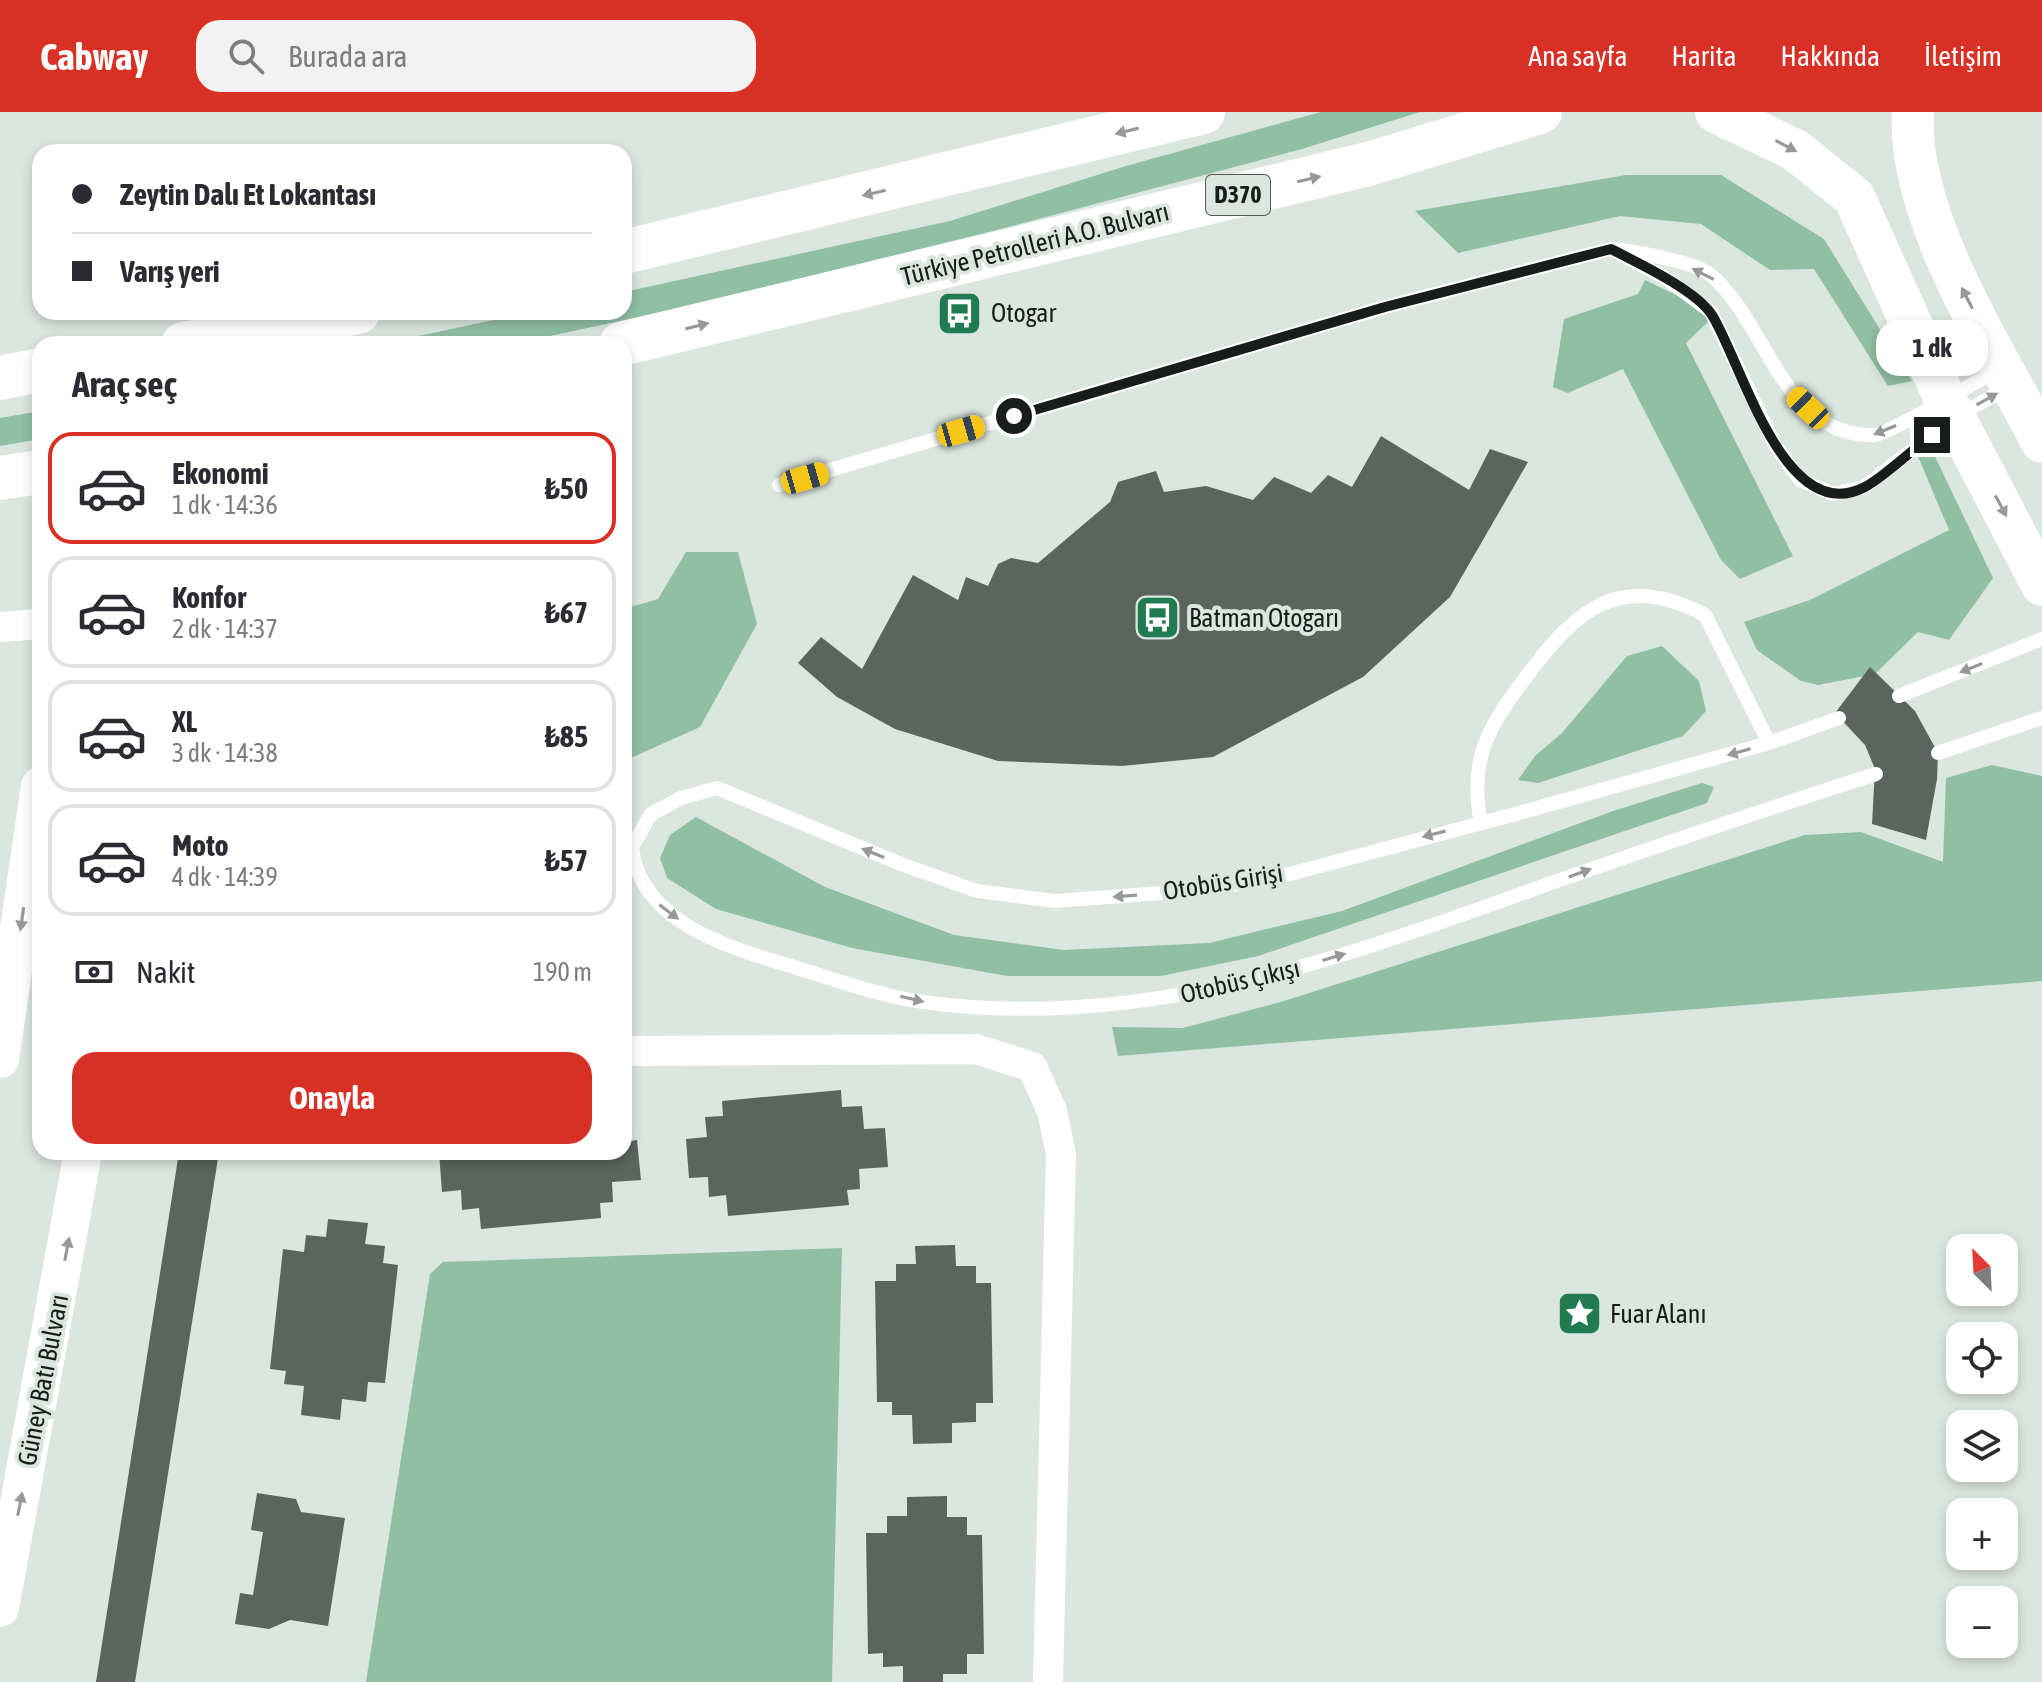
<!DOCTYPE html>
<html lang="tr">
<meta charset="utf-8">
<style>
body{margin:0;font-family:"Asap Condensed",sans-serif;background:#f2f2f3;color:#2b2b33;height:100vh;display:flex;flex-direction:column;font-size:30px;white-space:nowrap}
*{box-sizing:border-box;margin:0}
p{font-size:26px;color:#7c7c81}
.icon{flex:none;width:44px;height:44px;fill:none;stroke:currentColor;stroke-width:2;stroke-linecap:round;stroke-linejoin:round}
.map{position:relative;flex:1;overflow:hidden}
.panel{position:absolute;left:32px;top:224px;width:600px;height:824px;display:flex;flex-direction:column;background:#fff;border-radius:24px;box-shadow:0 4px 12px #0003}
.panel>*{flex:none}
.banner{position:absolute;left:32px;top:32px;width:600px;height:176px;border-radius:24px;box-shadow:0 4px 12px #0003;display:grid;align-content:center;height:176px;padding:0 40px;background:#fff}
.needle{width:52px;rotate:336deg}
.tools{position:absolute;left:1946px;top:1122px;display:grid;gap:16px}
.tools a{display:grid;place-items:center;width:72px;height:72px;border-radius:16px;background:#fff;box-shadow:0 4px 12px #0003;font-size:40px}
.end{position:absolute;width:36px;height:36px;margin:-18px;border:10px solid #181c1a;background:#fff;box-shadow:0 0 0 4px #fff}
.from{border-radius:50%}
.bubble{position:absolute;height:56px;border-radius:24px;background:#fff;box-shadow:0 4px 12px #0003;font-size:26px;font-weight:700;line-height:56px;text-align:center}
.car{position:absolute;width:24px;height:48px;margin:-24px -12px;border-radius:10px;box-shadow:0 0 6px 2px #0007;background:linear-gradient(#f5c518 24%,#345 0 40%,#f5c518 0 76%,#345 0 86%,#f5c518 0)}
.banner b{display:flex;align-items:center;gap:28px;height:76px;font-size:30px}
.banner b+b{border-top:2px solid #e1e1e2}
.banner i{width:20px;height:20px;background:#2b2b33}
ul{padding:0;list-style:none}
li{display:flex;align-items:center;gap:24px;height:112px;margin:0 16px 12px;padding:0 24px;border:4px solid #e1e1e2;border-radius:24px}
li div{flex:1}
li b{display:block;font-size:30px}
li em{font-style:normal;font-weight:700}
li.on{border-color:#d93025}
li>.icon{width:72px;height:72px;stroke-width:1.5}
h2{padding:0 40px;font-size:36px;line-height:96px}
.pay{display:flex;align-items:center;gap:20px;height:88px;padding:0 40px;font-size:30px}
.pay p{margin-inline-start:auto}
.button{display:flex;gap:16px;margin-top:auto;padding:16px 40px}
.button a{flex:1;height:92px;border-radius:24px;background:#d93025;color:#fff;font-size:32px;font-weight:700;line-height:92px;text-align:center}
header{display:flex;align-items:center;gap:48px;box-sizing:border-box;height:112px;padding:0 40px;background:#d93025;color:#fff}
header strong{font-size:38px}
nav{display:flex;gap:44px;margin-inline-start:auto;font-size:28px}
.search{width:560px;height:72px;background:#f2f2f3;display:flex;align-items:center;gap:20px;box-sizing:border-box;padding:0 28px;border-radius:24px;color:#7c7c81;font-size:30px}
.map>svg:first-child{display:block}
</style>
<header>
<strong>Cabway</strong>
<div class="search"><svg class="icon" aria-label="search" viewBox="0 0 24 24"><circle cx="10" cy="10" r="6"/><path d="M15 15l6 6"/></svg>Burada ara</div>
<nav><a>Ana sayfa</a><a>Harita</a><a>Hakkında</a><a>İletişim</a></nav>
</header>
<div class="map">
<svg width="2042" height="1570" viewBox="0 0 2042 1570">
<rect width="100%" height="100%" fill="#dbe6df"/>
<g fill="#90bfa3">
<polygon points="1321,0 1420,0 1302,37 997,118 685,195 513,232 381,232 531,200 624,200 624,180 950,109 1126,54"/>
<polygon points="1626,63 1721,63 1824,127 1912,269 1888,274 1814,157 1770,158 1701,112 1620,104 1458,141 1415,99"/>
<polygon points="1645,168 1691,190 1711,207 1686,231 1793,444 1740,467 1721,448 1623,257 1568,281 1553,275 1564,207 1638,182"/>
<polygon points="40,299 40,327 0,334 0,306"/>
<polygon points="1930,334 1993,466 1949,528 1918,520 1875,562 1818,573 1801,569 1757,538 1744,510 1810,488 1949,418 1917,342"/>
<polygon points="686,440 738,440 757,512 700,615 624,649 624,497 658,487"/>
<polygon points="1662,534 1699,569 1706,599 1683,624 1538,671 1518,668 1535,644 1562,621 1627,544"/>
<polygon points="1992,653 2042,664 2042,869 1118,944 1112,915 1183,916 1284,889 1805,723 1861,720 1943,750 1946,666"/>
<polygon points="1702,671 1714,675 1707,691 1258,844 1161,864 1007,864 852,836 716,797 667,766 660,746 670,723 696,705 825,775 954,823 1064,838 1209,831 1342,799 1613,699"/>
<polygon points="842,1136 832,1570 366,1570 430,1162 443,1150"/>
</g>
<g fill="#5b645e">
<polygon points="1381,324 1469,378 1490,337 1528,350 1450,485 1363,565 1213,645 1122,654 998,649 895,617 837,585 798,551 821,525 862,557 913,463 958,488 966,465 988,474 998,452 1011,446 1038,451 1110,390 1118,370 1156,359 1164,380 1206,374 1253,388 1274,365 1311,381 1328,363 1352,375"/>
<polygon points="1870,555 1915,599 1938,641 1937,667 1926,728 1872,712 1875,657 1865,633 1835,601"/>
<polygon points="841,978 842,995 862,994 864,1017 885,1016 888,1055 859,1057 860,1077 847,1078 849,1093 728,1104 726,1083 709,1085 708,1065 689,1066 686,1027 707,1025 705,1005 723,1004 722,989"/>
<polygon points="637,1028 641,1068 612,1070 613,1090 600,1091 601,1106 481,1117 479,1096 462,1098 461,1078 442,1080 439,1040 624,1040 624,1030"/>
<polygon points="179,1040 219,1040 135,1570 96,1570"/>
<polygon points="328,1107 368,1111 365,1132 385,1134 383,1151 398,1153 385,1271 368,1270 366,1290 342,1287 340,1308 301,1303 304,1274 284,1272 286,1259 270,1257 283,1137 304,1140 306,1123 326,1125"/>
<polygon points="955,1133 956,1154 976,1154 976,1171 991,1171 993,1291 976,1291 976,1310 952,1311 952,1331 913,1332 912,1303 892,1303 892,1290 877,1290 875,1169 896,1169 896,1152 916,1152 915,1134"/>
<polygon points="257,1381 296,1387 301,1400 345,1406 328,1514 290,1508 269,1517 235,1512 240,1481 253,1483 263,1420 251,1418"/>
<polygon points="947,1384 947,1405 967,1405 967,1423 982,1423 984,1542 967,1542 967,1562 943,1562 943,1570 903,1570 903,1554 883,1555 883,1541 868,1542 866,1421 887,1421 887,1404 907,1404 907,1385"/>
</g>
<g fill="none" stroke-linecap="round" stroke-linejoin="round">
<g stroke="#fff" stroke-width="14">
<path d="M1999,257C1980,267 1888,323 1875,323C1782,325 1769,213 1711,163C1696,150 1633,139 1611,137L1664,165L1711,200L1775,333L1800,368L1833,382L1864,375L1954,306L2009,275"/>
<polyline points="779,373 1385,195 1611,137"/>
<polyline points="1899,584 2042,527"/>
<polyline points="1938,641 2042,606"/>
<path d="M1481,711C1468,647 1489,614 1526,565C1576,498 1619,458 1705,503L1769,631"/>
<path d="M632,735C639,804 716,832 774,849C823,863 873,883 923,890C1147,921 1350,843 1557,769C1663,732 1769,696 1876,662"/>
<polyline points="632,735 651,702 681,686 717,676 901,752 977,779 1055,789 1189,779 1267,768 1512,703 1769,631 1839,606"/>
</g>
<g stroke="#fff" stroke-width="30">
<polyline points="0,515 40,512"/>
<polyline points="624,939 976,937 1032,955 1052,999 1061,1042 1048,1570"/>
</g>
<g stroke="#fff" stroke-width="38">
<polyline points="0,947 40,674"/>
<polyline points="0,1496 83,1040"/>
</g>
<g stroke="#fff" stroke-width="42">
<polyline points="1716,0 1795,38 1854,85 1945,287 2042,473"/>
<path d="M1913,0C1906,103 1995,239 2042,330"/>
</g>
<g stroke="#fff" stroke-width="44">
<polyline points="624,140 1203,0"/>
<polyline points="183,232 358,200"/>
<polyline points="621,232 1368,52 1540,0"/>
<polyline points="0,266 40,258"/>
<polyline points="0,366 40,360"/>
</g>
</g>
<defs><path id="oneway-solid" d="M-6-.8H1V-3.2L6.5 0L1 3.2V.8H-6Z" transform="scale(2)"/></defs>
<g fill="#979998">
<use href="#oneway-solid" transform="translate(1127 19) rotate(166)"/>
<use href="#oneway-solid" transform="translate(1786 34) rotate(28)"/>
<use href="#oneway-solid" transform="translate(1309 67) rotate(-13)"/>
<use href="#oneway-solid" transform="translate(874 81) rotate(167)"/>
<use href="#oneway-solid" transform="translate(1703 162) rotate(-153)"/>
<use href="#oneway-solid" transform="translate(1967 186) rotate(-117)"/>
<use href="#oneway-solid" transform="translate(697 214) rotate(-14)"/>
<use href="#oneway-solid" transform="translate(1987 287) rotate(-29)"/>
<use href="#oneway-solid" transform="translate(1885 318) rotate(158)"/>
<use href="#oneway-solid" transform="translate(2001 394) rotate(62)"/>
<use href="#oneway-solid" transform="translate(1971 556) rotate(158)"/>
<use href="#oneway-solid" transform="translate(1739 640) rotate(164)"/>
<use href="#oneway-solid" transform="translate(1434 722) rotate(166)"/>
<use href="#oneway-solid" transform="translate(873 741) rotate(-158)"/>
<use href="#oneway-solid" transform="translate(1580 761) rotate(-20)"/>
<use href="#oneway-solid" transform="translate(1125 784) rotate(176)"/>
<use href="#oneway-solid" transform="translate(669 800) rotate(37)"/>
<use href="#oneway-solid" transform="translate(22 807) rotate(98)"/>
<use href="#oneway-solid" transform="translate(1334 845) rotate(-17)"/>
<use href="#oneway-solid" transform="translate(912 887) rotate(13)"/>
<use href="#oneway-solid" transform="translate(67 1137) rotate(-79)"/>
<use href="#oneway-solid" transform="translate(20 1392) rotate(-79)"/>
</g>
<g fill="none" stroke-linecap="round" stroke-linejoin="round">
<path stroke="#181c1a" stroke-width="10" d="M1014,304L1385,195L1611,137C1638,151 1696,178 1712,203C1742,251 1784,417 1865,375C1884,365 1913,337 1932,323"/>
</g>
<defs>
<symbol id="bus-square" viewBox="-11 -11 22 22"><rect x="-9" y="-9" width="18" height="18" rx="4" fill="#217b50" stroke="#dbe6df"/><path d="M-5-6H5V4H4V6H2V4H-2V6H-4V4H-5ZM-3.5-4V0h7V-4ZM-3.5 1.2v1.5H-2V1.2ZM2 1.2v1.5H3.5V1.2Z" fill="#fff"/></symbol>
<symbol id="sight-square" viewBox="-11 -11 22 22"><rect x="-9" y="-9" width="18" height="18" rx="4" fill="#217b50" stroke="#dbe6df"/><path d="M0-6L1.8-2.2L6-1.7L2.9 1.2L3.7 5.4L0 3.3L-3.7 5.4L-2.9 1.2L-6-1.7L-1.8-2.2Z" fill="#fff"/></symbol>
</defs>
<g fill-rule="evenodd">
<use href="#bus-square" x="934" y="176" width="51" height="51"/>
<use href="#bus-square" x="1132" y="480" width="51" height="51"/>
<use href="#sight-square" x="1554" y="1176" width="51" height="51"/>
</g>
<g text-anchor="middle" stroke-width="8" stroke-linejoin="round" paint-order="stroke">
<rect fill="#dbe6df" stroke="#525955" stroke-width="2" x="1206" y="63" width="64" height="40" rx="6"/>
<g font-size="24" font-weight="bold" fill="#181c1a">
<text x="1238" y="91">D370</text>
</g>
<g font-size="26" fill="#181c1a" stroke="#dbe6df">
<text transform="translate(1035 132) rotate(-14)" y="9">Türkiye Petrolleri A.O. Bulvarı</text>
<text transform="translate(1223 770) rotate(-9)" y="9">Otobüs Girişi</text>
<text transform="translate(1240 869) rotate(-13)" y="9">Otobüs Çıkışı</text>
<text transform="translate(43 1268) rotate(-79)" y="9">Güney Batı Bulvarı</text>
</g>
<g font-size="26" fill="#181c1a" stroke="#dbe6df" text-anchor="start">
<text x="991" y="210">Otogar</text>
<text x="1189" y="515">Batman Otogarı</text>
<text x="1610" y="1211">Fuar Alanı</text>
</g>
</g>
</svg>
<div class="tools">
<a><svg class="needle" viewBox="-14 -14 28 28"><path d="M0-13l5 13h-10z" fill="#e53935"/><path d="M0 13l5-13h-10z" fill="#7c7c81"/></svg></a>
<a><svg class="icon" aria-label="locate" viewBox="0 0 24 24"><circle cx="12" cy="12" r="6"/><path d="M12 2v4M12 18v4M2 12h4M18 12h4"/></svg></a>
<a><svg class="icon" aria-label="layers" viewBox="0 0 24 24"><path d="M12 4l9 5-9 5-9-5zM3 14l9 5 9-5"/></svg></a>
<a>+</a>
<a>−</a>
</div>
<i class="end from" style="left:1014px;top:304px"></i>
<i class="end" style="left:1932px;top:323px"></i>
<div class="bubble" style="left:1876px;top:208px;width:112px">1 dk</div>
<i class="car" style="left:1808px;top:296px;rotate:314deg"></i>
<i class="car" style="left:961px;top:319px;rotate:74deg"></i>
<i class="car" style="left:805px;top:366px;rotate:74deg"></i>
<div class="banner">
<b><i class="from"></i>Zeytin Dalı Et Lokantası</b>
<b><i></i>Varış yeri</b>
</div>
<section class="panel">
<h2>Araç seç</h2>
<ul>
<li class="on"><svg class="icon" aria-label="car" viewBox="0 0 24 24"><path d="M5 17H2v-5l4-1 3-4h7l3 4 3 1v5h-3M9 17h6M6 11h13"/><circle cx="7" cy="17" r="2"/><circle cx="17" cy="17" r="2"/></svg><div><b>Ekonomi</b><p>1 dk · 14:36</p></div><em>₺50</em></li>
<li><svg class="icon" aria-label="car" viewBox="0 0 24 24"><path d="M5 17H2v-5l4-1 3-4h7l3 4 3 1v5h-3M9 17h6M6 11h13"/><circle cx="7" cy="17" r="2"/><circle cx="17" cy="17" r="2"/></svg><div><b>Konfor</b><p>2 dk · 14:37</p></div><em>₺67</em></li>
<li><svg class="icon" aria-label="car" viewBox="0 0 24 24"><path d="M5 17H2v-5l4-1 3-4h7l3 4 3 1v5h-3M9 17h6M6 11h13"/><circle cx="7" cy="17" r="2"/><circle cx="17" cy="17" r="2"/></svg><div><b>XL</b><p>3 dk · 14:38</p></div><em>₺85</em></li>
<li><svg class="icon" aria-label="car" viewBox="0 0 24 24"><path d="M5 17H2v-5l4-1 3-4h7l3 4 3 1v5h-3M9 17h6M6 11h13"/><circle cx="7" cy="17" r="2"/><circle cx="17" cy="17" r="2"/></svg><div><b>Moto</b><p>4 dk · 14:39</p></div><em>₺57</em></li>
</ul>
<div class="pay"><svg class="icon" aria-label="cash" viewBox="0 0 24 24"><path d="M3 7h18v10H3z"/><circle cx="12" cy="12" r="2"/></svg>Nakit<p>190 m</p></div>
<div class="button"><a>Onayla</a></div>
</section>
</div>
